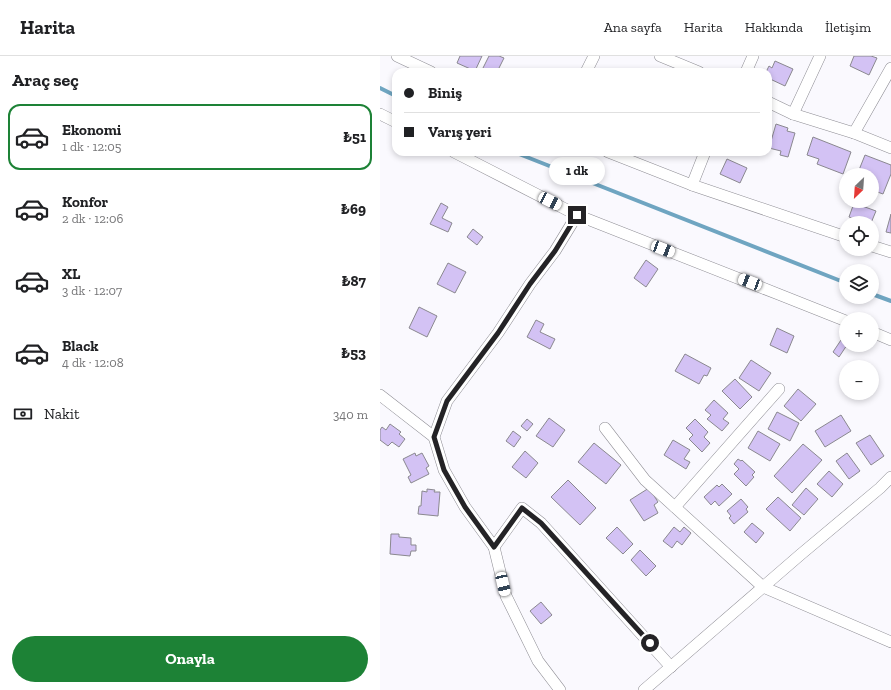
<!DOCTYPE html>
<html lang="tr">
<meta charset="utf-8">
<style>
body{margin:0;font-family:"Zilla Slab",serif;background:#f2f2f2;color:#202124;height:100vh;display:flex;flex-direction:column;font-size:15px;white-space:nowrap}
*{box-sizing:border-box;margin:0}
p{font-size:13px;color:#757577}
.icon{flex:none;width:22px;height:22px;fill:none;stroke:currentColor;stroke-width:2;stroke-linecap:round;stroke-linejoin:round}
.map{position:relative;flex:1;overflow:hidden}
.sheet{display:flex;flex-direction:column;background:#fff;width:380px}
.sheet>*{flex:none}
.hud{position:absolute;left:12px;top:12px;width:380px;height:88px;border-radius:12px;box-shadow:0 2px 6px #0003;display:grid;align-content:center;height:88px;padding:0 12px;background:#fff}
.needle{width:26px;rotate:205deg}
.tools{position:absolute;left:459px;top:112px;display:grid;gap:8px}
.tools a{display:grid;place-items:center;width:40px;height:40px;border-radius:50%;background:#fff;box-shadow:0 2px 6px #0003;font-size:20px}
.end{position:absolute;width:18px;height:18px;margin:-9px;border:5px solid #242326;background:#fff;box-shadow:0 0 0 2px #fff}
.from{border-radius:50%}
.bubble{position:absolute;height:28px;border-radius:14px;background:#fff;box-shadow:0 2px 6px #0003;font-size:13px;font-weight:800;line-height:28px;text-align:center}
.car{position:absolute;width:12px;height:24px;margin:-12px -6px;border-radius:5px;box-shadow:0 0 3px 1px #0007;background:linear-gradient(#fff 24%,#345 0 40%,#fff 0 76%,#345 0 86%,#fff 0)}
.hud b{display:flex;align-items:center;gap:14px;height:38px;font-size:15px}
.hud b+b{border-top:1px solid #e0e0e0}
.hud i{width:10px;height:10px;background:#202124}
ul{padding:0;list-style:none}
li{display:flex;align-items:center;gap:12px;height:66px;margin:0 8px 6px;padding:0 4px;border:2px solid transparent;border-radius:12px}
li div{flex:1}
li b{display:block;font-size:15px}
li em{font-style:normal;font-weight:800}
li.current{border-color:#1d8236}
li>.icon{width:36px;height:36px;stroke-width:1.5}
h2{padding:0 12px;font-size:18px;line-height:48px}
.pay{display:flex;align-items:center;gap:10px;height:44px;padding:0 12px;font-size:15px}
.pay p{margin-inline-start:auto}
.cta{display:flex;gap:8px;margin-top:auto;padding:8px 12px}
.cta a{flex:1;height:46px;border-radius:24px;background:#1d8236;color:#fff;font-size:16px;font-weight:800;line-height:46px;text-align:center}
header{display:flex;align-items:center;gap:24px;box-sizing:border-box;height:56px;padding:0 20px;background:#fff;border-bottom:1px solid #e0e0e0}
header strong{font-size:19px}
nav{display:flex;gap:22px;margin-inline-start:auto;font-size:14px}
main{display:flex;flex:1;min-height:0}
.map>svg:first-child{display:block}
</style>
<header>
<strong>Harita</strong>
<nav><a>Ana sayfa</a><a>Harita</a><a>Hakkında</a><a>İletişim</a></nav>
</header>
<main>
<section class="sheet">
<h2>Araç seç</h2>
<ul>
<li class="current"><svg class="icon" aria-label="car" viewBox="0 0 24 24"><path d="M5 17H2v-5l4-1 3-4h7l3 4 3 1v5h-3M9 17h6M6 11h13"/><circle cx="7" cy="17" r="2"/><circle cx="17" cy="17" r="2"/></svg><div><b>Ekonomi</b><p>1 dk · 12:05</p></div><em>₺51</em></li>
<li><svg class="icon" aria-label="car" viewBox="0 0 24 24"><path d="M5 17H2v-5l4-1 3-4h7l3 4 3 1v5h-3M9 17h6M6 11h13"/><circle cx="7" cy="17" r="2"/><circle cx="17" cy="17" r="2"/></svg><div><b>Konfor</b><p>2 dk · 12:06</p></div><em>₺69</em></li>
<li><svg class="icon" aria-label="car" viewBox="0 0 24 24"><path d="M5 17H2v-5l4-1 3-4h7l3 4 3 1v5h-3M9 17h6M6 11h13"/><circle cx="7" cy="17" r="2"/><circle cx="17" cy="17" r="2"/></svg><div><b>XL</b><p>3 dk · 12:07</p></div><em>₺87</em></li>
<li><svg class="icon" aria-label="car" viewBox="0 0 24 24"><path d="M5 17H2v-5l4-1 3-4h7l3 4 3 1v5h-3M9 17h6M6 11h13"/><circle cx="7" cy="17" r="2"/><circle cx="17" cy="17" r="2"/></svg><div><b>Black</b><p>4 dk · 12:08</p></div><em>₺53</em></li>
</ul>
<div class="pay"><svg class="icon" aria-label="cash" viewBox="0 0 24 24"><path d="M3 7h18v10H3z"/><circle cx="12" cy="12" r="2"/></svg>Nakit<p>340 m</p></div>
<div class="cta"><a>Onayla</a></div>
</section>
<div class="map">
<svg width="511" height="634" viewBox="0 0 511 634">
<rect width="100%" height="100%" fill="#faf9fe"/>
<g fill="none" stroke-linecap="round" stroke-linejoin="round">
<g stroke="#6fa5c1" stroke-width="4">
<polyline points="0,32 16,40"/>
<polyline points="134,96 466,227"/>
<polyline points="492,238 511,245"/>
</g>
</g>
<g fill="#d3c2f4" stroke="#8a888f">
<polygon points="80,0 102,0 95,15 77,7"/>
<polygon points="109,0 119,0 124,2 117,16 101,16"/>
<polygon points="474,0 491,0 497,2 489,19 470,10"/>
<polygon points="395,5 413,13 405,30 388,22 388,16 386,16 389,10 392,12"/>
<polygon points="396,68 408,72 407,75 415,77 408,101 400,99 401,95 389,92"/>
<polygon points="433,81 471,96 463,118 437,108 439,103 427,99"/>
<polygon points="485,99 511,109 511,118 503,138 492,134 492,119 477,119"/>
<polygon points="347,103 367,112 360,127 340,118"/>
<polygon points="61,147 68,151 62,162 72,167 68,176 50,168"/>
<polygon points="474,147 496,155 491,167 486,167 469,161"/>
<polygon points="511,158 511,177 506,176"/>
<polygon points="93,173 103,181 97,189 87,181"/>
<polygon points="266,204 278,213 266,231 254,222"/>
<polygon points="68,207 86,216 75,237 57,228"/>
<polygon points="39,251 57,260 47,281 29,272"/>
<polygon points="156,264 164,268 160,276 175,283 170,293 147,281"/>
<polygon points="397,272 414,280 407,297 390,289"/>
<polygon points="461,284 467,289 459,301 453,296"/>
<polygon points="305,298 331,312 327,320 324,319 319,328 295,315"/>
<polygon points="371,304 391,317 379,335 359,322"/>
<polygon points="355,323 372,341 360,353 342,335"/>
<polygon points="418,333 436,348 421,365 404,350"/>
<polygon points="334,344 348,357 343,363 349,367 342,375 327,363 331,359 325,354"/>
<polygon points="397,356 419,367 410,385 388,373"/>
<polygon points="461,359 471,375 445,391 435,375"/>
<polygon points="169,362 185,374 173,391 156,380"/>
<polygon points="147,363 153,368 147,375 141,370"/>
<polygon points="315,363 328,376 324,381 330,387 322,396 309,383 313,379 306,372"/>
<polygon points="10,368 21,376 19,378 25,383 19,391 12,386 8,390 0,384 0,374 2,371 6,374"/>
<polygon points="133,375 141,381 134,391 126,385"/>
<polygon points="378,375 400,388 390,405 368,392"/>
<polygon points="490,379 504,400 491,409 476,387"/>
<polygon points="293,384 310,394 304,403 310,406 306,413 284,399"/>
<polygon points="214,387 241,409 226,428 198,406"/>
<polygon points="423,388 442,404 412,437 394,420"/>
<polygon points="145,395 158,407 146,422 132,411"/>
<polygon points="35,397 36,400 42,397 49,410 46,412 49,418 31,427 28,421 31,419 23,403"/>
<polygon points="467,397 480,415 469,423 456,405"/>
<polygon points="358,403 361,405 362,404 375,416 372,419 374,421 366,430 354,418 359,413 354,408"/>
<polygon points="449,415 463,428 452,441 437,428"/>
<polygon points="188,424 216,452 200,469 171,441"/>
<polygon points="342,428 352,438 339,450 335,445 331,449 324,441 337,429 339,431"/>
<polygon points="269,432 278,446 274,449 278,457 264,465 250,444"/>
<polygon points="426,432 438,443 424,459 412,449"/>
<polygon points="47,433 55,434 54,436 60,436 58,460 38,458 39,450 41,450 42,435 47,436"/>
<polygon points="398,441 421,462 410,475 386,453"/>
<polygon points="361,443 368,451 366,453 368,456 354,468 349,462 351,460 347,455"/>
<polygon points="372,467 384,477 376,487 364,476"/>
<polygon points="237,471 253,488 243,498 226,482"/>
<polygon points="294,471 300,476 304,471 311,477 302,489 297,485 292,492 283,485"/>
<polygon points="11,478 19,478 19,481 31,482 31,489 36,489 36,495 31,495 30,500 10,498"/>
<polygon points="260,494 276,510 266,520 251,504"/>
<polygon points="161,546 172,559 161,568 150,555"/>
</g>
<g fill="none" stroke-linecap="round" stroke-linejoin="round">
<defs>
<g id="minor">
<polyline points="17,0 51,16"/>
<polyline points="280,0 319,16"/>
<polyline points="206,16 214,0"/>
<polyline points="366,16 373,0"/>
<polyline points="388,46 413,58 474,77 511,92"/>
<polyline points="0,58 16,66"/>
<polyline points="413,58 440,0"/>
<polyline points="474,77 511,12"/>
<polyline points="74,96 197,159 398,238 466,265"/>
<polyline points="228,96 312,129 466,181"/>
<polyline points="312,129 325,96"/>
<polyline points="492,190 511,196"/>
<polyline points="492,276 511,284"/>
<polyline points="0,339 54,381"/>
<polyline points="225,372 265,424 383,531 511,586"/>
<polyline points="295,451 399,333"/>
<polyline points="114,491 142,452 161,467 291,611"/>
<polyline points="180,634 158,605 126,540 114,491 85,451 64,414 54,381 67,345 118,277 150,228 175,195 197,159"/>
<polyline points="264,634 420,499 500,432 511,421"/>
</g>
</defs>
<use href="#minor" stroke="#8f8e95" stroke-width="12"/>
<use href="#minor" stroke="#fff" stroke-width="11"/>
</g>
<g fill="none" stroke-linecap="round" stroke-linejoin="round">
<polyline stroke="#242326" stroke-width="5" points="197,159 175,195 150,228 118,277 67,345 54,381 64,414 85,451 114,491 142,452 161,467 270,587"/>
</g>
</svg>
<div class="tools">
<a><svg class="needle" viewBox="-14 -14 28 28"><path d="M0-13l5 13h-10z" fill="#e53935"/><path d="M0 13l5-13h-10z" fill="#757577"/></svg></a>
<a><svg class="icon" aria-label="locate" viewBox="0 0 24 24"><circle cx="12" cy="12" r="6"/><path d="M12 2v4M12 18v4M2 12h4M18 12h4"/></svg></a>
<a><svg class="icon" aria-label="layers" viewBox="0 0 24 24"><path d="M12 4l9 5-9 5-9-5zM3 14l9 5 9-5"/></svg></a>
<a>+</a>
<a>−</a>
</div>
<i class="end from" style="left:270px;top:587px"></i>
<i class="end" style="left:197px;top:159px"></i>
<div class="bubble" style="left:169px;top:101px;width:56px">1 dk</div>
<i class="car" style="left:170px;top:145px;rotate:117deg"></i>
<i class="car" style="left:283px;top:193px;rotate:111deg"></i>
<i class="car" style="left:370px;top:226px;rotate:291deg"></i>
<i class="car" style="left:123px;top:528px;rotate:167deg"></i>
<div class="hud">
<b><i class="from"></i>Biniş</b>
<b><i></i>Varış yeri</b>
</div>
</div>
</main>
